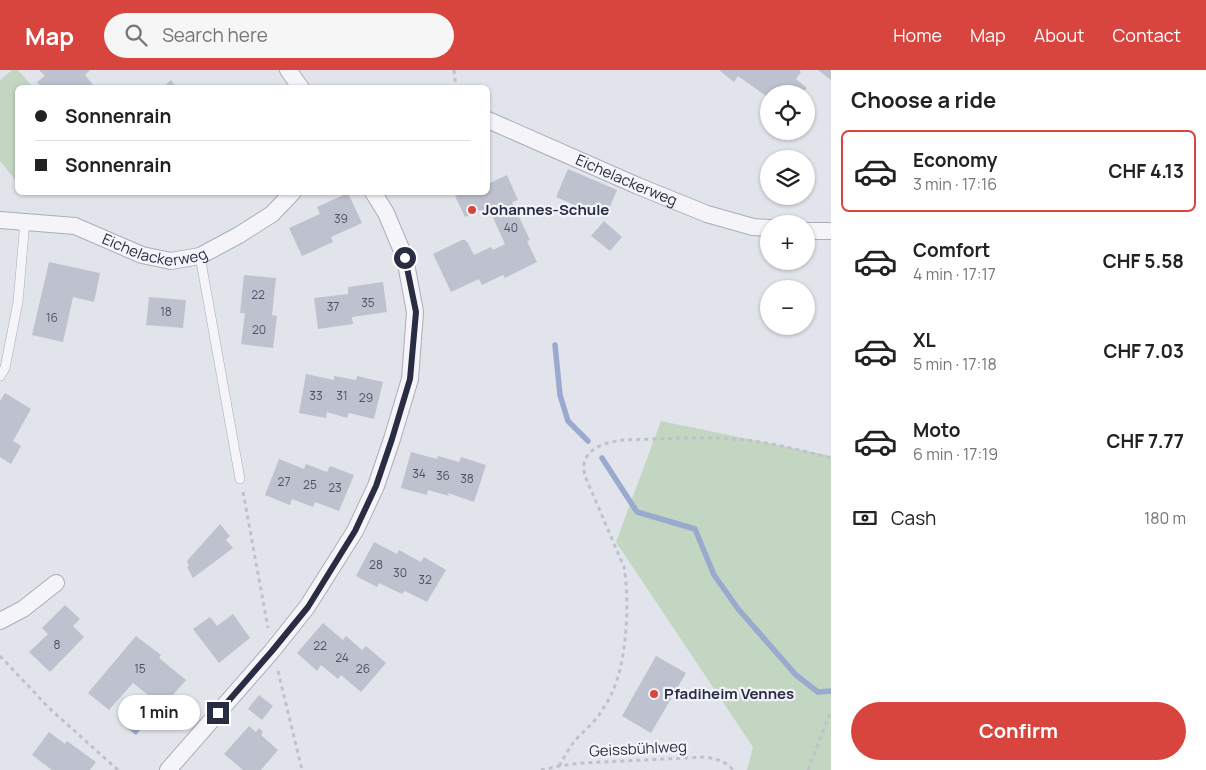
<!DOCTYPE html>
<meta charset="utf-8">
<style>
body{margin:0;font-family:Manrope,sans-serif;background:#f6f6f6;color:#222;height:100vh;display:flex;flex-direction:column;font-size:19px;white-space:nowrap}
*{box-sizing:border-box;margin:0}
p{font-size:16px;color:#767676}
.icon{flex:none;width:28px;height:28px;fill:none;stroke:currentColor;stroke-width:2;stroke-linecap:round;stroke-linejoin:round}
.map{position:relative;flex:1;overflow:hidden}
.sheet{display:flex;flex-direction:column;background:#fff;width:375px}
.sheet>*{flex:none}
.guide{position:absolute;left:15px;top:15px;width:475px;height:110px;border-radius:8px;box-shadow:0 1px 4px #0004;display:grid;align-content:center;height:110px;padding:0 20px;background:#fff}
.tools{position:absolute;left:760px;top:15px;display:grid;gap:10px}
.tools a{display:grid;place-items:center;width:55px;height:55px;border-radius:50%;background:#fff;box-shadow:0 1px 4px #0004;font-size:25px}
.end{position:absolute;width:22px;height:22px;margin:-11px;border:6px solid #282d44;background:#fff;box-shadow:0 0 0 2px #fff}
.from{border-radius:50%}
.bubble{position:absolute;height:35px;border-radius:18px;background:#fff;box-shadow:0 1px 4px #0004;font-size:16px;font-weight:700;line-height:35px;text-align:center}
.guide b{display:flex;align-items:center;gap:18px;height:48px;font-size:19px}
.guide b+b{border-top:1px solid #e0e0e0}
.guide i{width:12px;height:12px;background:#222}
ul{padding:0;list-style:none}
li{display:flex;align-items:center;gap:15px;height:82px;margin:0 10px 8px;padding:0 10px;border:2px solid transparent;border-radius:8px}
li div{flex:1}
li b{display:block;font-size:19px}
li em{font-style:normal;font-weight:700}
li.on{border-color:#d8443e}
li>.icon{width:45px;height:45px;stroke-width:1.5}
h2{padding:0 20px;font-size:22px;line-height:60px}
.pay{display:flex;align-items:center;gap:12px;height:55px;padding:0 20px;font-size:19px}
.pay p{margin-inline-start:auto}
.cta{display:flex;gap:10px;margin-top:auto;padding:10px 20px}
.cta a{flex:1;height:58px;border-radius:30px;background:#d8443e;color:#fff;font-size:20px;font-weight:700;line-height:58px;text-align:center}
header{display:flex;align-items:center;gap:30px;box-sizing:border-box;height:70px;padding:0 25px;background:#d8443e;color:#fff}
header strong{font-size:24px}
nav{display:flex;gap:28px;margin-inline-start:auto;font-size:18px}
.search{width:350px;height:45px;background:#f6f6f6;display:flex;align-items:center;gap:12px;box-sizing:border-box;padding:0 18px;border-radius:28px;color:#767676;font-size:19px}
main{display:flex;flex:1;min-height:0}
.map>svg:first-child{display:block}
</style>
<header>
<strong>Map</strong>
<div class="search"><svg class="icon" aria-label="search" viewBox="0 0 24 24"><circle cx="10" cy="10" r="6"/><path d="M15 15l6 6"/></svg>Search here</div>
<nav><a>Home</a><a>Map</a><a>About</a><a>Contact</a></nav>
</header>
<main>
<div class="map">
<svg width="831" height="700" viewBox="0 0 831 700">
<rect width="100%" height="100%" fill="#e2e4eb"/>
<g fill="#c3d6c2">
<polygon points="12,0 18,0 33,17 18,18 17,112 0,91 0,10"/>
<polygon points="661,351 831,386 831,700 747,700 753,677 616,472"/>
</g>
<polygon fill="#9aaace" points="142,636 152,645 136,665 126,657"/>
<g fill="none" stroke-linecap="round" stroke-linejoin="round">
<g stroke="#9aaace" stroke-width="5.5">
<polyline points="555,275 560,325 568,351 588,371"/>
<polyline points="602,388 637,442 695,459 714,505 739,540 796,605 818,622 831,621"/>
</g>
</g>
<g fill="#bec1ce">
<polygon points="39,0 90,0 85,5 94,16 92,18 42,18 37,12 45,6"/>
<polygon points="719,0 799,0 801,2 796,9 807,18 802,24 769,24 769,28 738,6 734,12"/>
<polygon points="818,0 831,0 831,10"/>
<polygon points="171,10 177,18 162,18"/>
<polygon points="568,99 617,120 605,148 556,127"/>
<polygon points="507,105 518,130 512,132 530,170 527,171 537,192 505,208 503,205 482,215 479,209 451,222 433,184 462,170 465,170 468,173 474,185 491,177 493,180 505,174 491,143 484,144 480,140 465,147 455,126 463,122 488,122 488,114"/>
<polygon points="348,123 362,153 331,167 333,172 302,186 289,158 320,144 317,137"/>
<polygon points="604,151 622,167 610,181 591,166"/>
<polygon points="49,192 100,203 94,232 73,227 63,272 32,265"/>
<polygon points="244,205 276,208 272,245 277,246 273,278 241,274 245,243 240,243"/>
<polygon points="383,212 387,242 352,247 353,254 318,259 314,228 348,224 348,217"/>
<polygon points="149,227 186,230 183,258 146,255"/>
<polygon points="306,304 334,310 334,306 356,310 357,306 383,312 374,349 349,343 347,348 327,342 326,348 299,343"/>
<polygon points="5,323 31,339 13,371 21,376 11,394 0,387 0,331"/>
<polygon points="411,382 437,389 438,386 459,392 461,387 486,395 474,432 448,423 449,426 428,420 427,425 401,418"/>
<polygon points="279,389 304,399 306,394 327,402 330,396 354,405 339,441 315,432 313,437 292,429 290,435 265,425"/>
<polygon points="220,454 230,466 226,470 233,478 193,508 187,497 189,496 187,491"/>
<polygon points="374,472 397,484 399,480 421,492 424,487 446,500 427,532 405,521 402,524 379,513 377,517 356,506"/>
<polygon points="65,535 80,549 73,556 84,567 50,602 29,582 48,564 42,558"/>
<polygon points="233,544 250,568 219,593 193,559 210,547 217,556"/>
<polygon points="323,553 343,570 346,566 362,580 366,576 386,593 361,622 341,605 338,609 321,595 317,601 297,583"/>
<polygon points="136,566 161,585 159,588 186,610 165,634 160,630 157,632 133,613 109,640 88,623"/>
<polygon points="656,586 686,603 651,663 622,646"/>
<polygon points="259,625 273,636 262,650 248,639"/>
<polygon points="249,656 256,662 259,658 263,662 261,665 278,680 261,700 243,700 224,684"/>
<polygon points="49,662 65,674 67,671 96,692 90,700 52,700 32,685"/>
</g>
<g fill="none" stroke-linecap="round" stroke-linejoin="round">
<defs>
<g id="service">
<polyline points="200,186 240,409"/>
<polyline points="0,306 5,298 18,232 25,151"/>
</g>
<g id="minor">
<polyline points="288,0 301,18"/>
<path id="s1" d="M488,50L638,116L707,144L753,157L769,158"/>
<path id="s2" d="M0,150L75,156L142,185L171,191L200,186L239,165L272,144L293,122"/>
<polyline points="806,161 831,161"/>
<polyline points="0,551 23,539 56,513"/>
<polyline points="168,700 272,581 307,537 355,461 376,416 392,369 410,309 415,242 405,188 386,143 373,122"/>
</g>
</defs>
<use href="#service" stroke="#aaadb9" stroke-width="10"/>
<use href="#minor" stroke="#aaadb9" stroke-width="18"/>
<g stroke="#c0c1ca" stroke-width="3" stroke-dasharray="4 4" stroke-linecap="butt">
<polyline points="454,0 456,18"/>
<polyline points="243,422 268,558"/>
<polyline points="0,586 49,638 118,700"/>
<polyline points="278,601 302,700"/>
<path d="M559,696C564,688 568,680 573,673C581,663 592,655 599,645C603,638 608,632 611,625C627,593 630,532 624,497L585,406C584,403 584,398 584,394C587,377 608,372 622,370C663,369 704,366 745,370C774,373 803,381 831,388"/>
<path d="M541,700L559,696L582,693L706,687C717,689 725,691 733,700"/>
<polyline points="808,700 831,641"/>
</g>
<use href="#service" stroke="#f5f5f9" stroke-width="9"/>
<use href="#minor" stroke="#f5f5f9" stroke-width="16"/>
</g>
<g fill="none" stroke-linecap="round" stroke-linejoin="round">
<polyline stroke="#282d44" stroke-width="6" points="218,643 272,581 308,537 355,461 376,416 392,369 410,309 416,242 405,188"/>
</g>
<g fill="#d8443e" stroke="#f2f3f8" stroke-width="2">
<circle cx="472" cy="140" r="5"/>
<circle cx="654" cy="624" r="5"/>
</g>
<g text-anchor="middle" stroke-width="4.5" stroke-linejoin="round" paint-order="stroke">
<g font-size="12" fill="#4e5266">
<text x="341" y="153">39</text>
<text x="511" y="162">40</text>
<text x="258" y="229">22</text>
<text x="368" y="237">35</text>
<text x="333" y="241">37</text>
<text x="166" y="246">18</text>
<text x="52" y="252">16</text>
<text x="259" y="264">20</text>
<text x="316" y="330">33</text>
<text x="342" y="330">31</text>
<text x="366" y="332">29</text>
<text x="419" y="408">34</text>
<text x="443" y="410">36</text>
<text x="467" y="413">38</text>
<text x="284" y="416">27</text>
<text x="310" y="419">25</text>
<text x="335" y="422">23</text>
<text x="376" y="499">28</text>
<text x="400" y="507">30</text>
<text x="425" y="514">32</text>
<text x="57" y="579">8</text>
<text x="320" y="580">22</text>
<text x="342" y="592">24</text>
<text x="140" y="603">15</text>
<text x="363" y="603">26</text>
</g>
<g font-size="15" fill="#282d44" stroke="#f2f3f8">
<text dy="5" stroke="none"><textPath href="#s1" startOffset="151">Eichelackerweg</textPath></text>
<text dy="5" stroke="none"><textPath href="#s2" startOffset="160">Eichelackerweg</textPath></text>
<text transform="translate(638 679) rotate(-3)" y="5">Geissbühlweg</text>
</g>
<g font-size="15" font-weight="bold" fill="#282d44" stroke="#f2f3f8" text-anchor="start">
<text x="482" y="145">Johannes-Schule</text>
<text x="664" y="629">Pfadiheim Vennes</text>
</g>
</g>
</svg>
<div class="tools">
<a><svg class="icon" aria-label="locate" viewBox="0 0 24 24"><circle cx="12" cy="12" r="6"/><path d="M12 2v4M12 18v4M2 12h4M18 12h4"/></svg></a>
<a><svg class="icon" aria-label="layers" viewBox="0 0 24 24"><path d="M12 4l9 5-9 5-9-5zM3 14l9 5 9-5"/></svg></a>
<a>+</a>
<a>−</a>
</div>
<i class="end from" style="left:405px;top:188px"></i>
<i class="end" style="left:218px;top:643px"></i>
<div class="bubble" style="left:118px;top:625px;width:82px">1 min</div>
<div class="guide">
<b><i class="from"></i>Sonnenrain</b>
<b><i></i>Sonnenrain</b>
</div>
</div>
<section class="sheet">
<h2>Choose a ride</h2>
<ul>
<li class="on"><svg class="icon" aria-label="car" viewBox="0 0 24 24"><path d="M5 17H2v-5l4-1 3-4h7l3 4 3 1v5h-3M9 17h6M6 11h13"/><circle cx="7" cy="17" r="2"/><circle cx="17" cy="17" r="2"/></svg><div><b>Economy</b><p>3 min · 17:16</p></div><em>CHF 4.13</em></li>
<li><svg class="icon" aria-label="car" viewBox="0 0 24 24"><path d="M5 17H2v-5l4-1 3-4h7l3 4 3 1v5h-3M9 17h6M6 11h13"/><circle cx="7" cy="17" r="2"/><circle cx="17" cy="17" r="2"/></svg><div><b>Comfort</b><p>4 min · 17:17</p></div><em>CHF 5.58</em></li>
<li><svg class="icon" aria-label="car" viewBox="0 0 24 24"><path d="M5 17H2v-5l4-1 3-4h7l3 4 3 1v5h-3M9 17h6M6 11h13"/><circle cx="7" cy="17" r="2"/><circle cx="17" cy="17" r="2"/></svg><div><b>XL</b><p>5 min · 17:18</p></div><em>CHF 7.03</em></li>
<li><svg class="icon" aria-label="car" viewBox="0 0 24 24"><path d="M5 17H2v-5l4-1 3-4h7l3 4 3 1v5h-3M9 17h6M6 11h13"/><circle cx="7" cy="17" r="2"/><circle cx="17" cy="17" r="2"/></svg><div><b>Moto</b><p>6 min · 17:19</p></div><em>CHF 7.77</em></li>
</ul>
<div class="pay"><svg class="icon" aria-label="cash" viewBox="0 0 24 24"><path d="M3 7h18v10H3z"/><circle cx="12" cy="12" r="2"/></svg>Cash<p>180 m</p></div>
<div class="cta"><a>Confirm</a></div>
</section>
</main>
